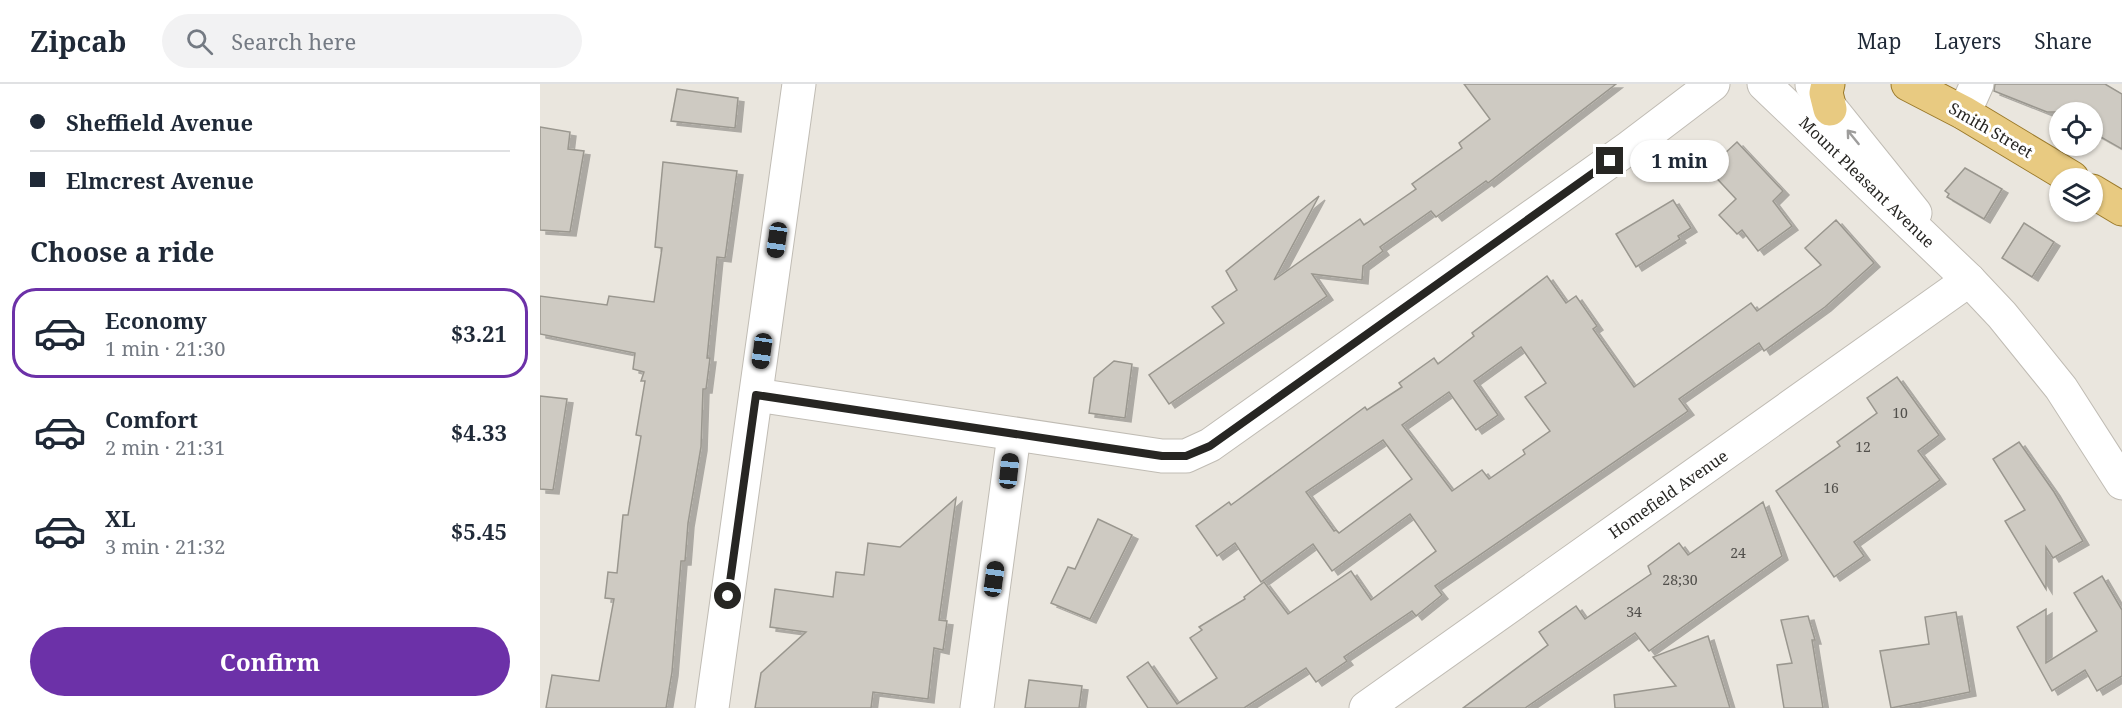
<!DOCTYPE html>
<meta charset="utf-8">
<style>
body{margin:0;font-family:"Noto Serif",serif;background:#f2f2f3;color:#1f2937;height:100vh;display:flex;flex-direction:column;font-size:22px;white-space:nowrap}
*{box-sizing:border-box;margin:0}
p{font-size:20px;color:#747a83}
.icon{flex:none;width:33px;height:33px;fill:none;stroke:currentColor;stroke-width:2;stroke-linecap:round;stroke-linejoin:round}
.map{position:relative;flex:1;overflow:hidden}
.details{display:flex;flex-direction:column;background:#fff;width:540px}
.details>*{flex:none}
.guide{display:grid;align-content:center;height:132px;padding:0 30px;background:#fff}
.tools{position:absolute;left:1509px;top:18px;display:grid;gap:12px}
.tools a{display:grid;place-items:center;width:54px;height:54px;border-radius:50%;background:#fff;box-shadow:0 2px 4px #0004;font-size:30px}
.end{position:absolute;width:27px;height:27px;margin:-14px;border:8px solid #272623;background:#fff;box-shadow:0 0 0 3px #fff}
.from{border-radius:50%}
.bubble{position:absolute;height:42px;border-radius:21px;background:#fff;box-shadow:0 2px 4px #0004;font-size:20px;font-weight:700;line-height:42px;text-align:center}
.car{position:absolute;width:18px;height:36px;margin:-18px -9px;border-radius:8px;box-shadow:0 0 4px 2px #0007;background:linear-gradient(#222 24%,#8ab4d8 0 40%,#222 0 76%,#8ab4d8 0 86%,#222 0)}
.guide b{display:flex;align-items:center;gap:21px;height:57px;font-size:22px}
.guide b+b{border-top:2px solid #e0e1e3}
.guide i{width:15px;height:15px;background:#1f2937}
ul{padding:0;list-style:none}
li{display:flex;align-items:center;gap:18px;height:90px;margin:0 12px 9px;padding:0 18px;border:3px solid transparent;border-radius:24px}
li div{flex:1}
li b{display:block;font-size:22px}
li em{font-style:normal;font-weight:700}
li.current{border-color:#6c31a8}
li>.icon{width:54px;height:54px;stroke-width:1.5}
h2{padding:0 30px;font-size:27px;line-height:72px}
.button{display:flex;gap:12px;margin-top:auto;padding:12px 30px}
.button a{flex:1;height:69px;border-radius:36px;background:#6c31a8;color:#fff;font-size:24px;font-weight:700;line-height:69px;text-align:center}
header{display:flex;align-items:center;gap:36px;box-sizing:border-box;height:84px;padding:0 30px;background:#fff;border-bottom:2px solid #e0e1e3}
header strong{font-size:28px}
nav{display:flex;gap:33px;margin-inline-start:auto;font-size:21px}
.search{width:420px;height:54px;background:#f2f2f3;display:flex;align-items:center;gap:15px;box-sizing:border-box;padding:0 21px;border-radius:33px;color:#747a83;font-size:22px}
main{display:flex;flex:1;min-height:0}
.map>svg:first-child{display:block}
</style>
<header>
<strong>Zipcab</strong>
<div class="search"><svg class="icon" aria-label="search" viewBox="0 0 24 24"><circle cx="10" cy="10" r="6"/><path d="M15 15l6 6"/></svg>Search here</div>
<nav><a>Map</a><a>Layers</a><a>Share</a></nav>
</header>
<main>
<section class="details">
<div class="guide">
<b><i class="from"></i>Sheffield Avenue</b>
<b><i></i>Elmcrest Avenue</b>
</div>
<h2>Choose a ride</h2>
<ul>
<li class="current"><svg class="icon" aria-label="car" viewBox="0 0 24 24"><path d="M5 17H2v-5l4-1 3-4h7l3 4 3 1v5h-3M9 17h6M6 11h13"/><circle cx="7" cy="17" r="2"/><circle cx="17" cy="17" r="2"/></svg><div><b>Economy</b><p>1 min · 21:30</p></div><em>$3.21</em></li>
<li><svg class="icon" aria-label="car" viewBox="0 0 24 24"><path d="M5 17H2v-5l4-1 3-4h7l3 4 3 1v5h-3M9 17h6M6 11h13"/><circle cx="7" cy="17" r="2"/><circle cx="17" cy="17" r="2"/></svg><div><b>Comfort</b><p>2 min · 21:31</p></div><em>$4.33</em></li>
<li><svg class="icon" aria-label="car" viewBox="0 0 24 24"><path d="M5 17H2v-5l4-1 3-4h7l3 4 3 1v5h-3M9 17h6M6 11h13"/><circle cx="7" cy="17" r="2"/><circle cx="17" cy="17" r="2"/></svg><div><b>XL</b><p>3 min · 21:32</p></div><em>$5.45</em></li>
</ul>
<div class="button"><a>Confirm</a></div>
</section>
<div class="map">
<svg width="1582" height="624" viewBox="0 0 1582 624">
<defs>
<filter id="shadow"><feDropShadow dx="6" dy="4" stdDeviation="0" flood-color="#0004"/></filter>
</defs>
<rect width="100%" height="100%" fill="#eae6de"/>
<g fill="#cecac2" stroke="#9a978f" stroke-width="1.5" fill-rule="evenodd" filter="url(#shadow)">
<polygon points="924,0 1076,0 948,99 946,97 896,133 891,127 840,163 843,167 823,182 822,196 772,190 787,212 629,320 609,291 684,239 672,223 697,206 686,187 779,112 734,196 820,135 824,141 876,105 872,100 922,64 919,59 950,35"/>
<polygon points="1455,0 1565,0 1582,10 1582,65 1552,48 1552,28 1507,28 1454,7"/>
<polygon points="137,5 198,14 195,44 131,37"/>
<polygon points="0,43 30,48 28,65 44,67 30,148 0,146"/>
<polygon points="1197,58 1243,107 1233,117 1252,142 1218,167 1202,146 1197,150 1179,131 1196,115 1168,85"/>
<polygon points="123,78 197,87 185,174 177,173 167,274 170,274 166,305 163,305 161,363 148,439 145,477 141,477 132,588 126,624 6,624 12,591 59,597 74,515 65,514 68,488 77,489 83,431 88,431 101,352 96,351 105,297 101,297 104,288 93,285 95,269 0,250 0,212 67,221 69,212 114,218 122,164 115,163"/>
<polygon points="1425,84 1462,105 1444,135 1407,113 1409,110 1405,107"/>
<polygon points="1133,116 1151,144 1138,152 1140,155 1096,183 1076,150"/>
<path d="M1296,136L1334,179L1285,223L1224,267L1219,259L1139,315L1148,327L895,502L902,511L876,532L872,527L804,573L807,577L776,598L766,584L704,624H608L587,593L608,578L637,620L677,594L650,554L662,546L659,543L705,515L704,513L724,498L748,530L811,487L831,516L896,467L870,430L792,487L773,460L721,498L695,459L677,472L656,442L689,418L691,421L825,323L827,326L862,303L859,299L894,274L898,280L934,252L932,249L1007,192L1026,219L1036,212L1057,242L1053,245L1094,303L1211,219L1217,227L1281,181L1265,164ZM981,263L1006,299L985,313L1010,347L983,366L985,370L949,395L942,386L912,407L862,341L909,308L936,346L958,331L934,297ZM843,356L872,395L799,449L796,446L794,447L766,408Z"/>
<polygon points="1484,139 1514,158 1492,193 1462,174"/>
<polygon points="574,277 592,280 585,334 549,329 554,294"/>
<polygon points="1357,293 1399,351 1378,367 1400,396 1314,458 1324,472 1294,493 1236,407 1300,362 1297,358 1337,329 1327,314"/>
<polygon points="0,312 27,315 13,406 0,405"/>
<polygon points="1479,358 1514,408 1543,457 1513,474 1506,463 1506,505 1465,437 1485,426 1453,375"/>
<polygon points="416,414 399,536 407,537 403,566 394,564 388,615 333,608 331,624 215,624 221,589 266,548 230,543 235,505 293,513 296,488 324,491 328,459 360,463"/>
<polygon points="1223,418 1242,472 1109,567 1095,549 985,624 923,624 1008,561 999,548 1036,522 1045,535 1111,490 1108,482 1139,459 1148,471"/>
<polygon points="558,435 592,451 550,535 511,519 528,483 535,485"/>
<polygon points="1562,492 1582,526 1582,592 1557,607 1545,586 1512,607 1477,543 1506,525 1506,579 1557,547 1534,509"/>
<polygon points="1416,528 1430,608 1351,624 1340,567 1389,560 1385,533"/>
<polygon points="1268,532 1275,556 1272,556 1283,624 1244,624 1237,581 1252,579 1241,536"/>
<polygon points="1168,552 1190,624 1075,624 1074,611 1136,602 1113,573"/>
<polygon points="489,596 542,602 539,624 485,624"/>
</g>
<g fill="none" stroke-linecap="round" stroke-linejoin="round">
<defs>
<g id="minor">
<polyline points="1424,29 1437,0"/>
<polyline points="216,311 622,372 646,372 670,361 1090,63 1173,0"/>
<polyline points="172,624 259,0"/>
<polyline points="437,624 474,351"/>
<polyline points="826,624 1429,196"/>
</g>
<polyline id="tertiary" points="1272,1 1375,129"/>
<polyline id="secondary" points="1224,0 1429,196 1462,231 1521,304 1582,399"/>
<g id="primary">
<polyline points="1288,0 1286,9 1290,25"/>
<polyline points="1368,0 1424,29 1532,94"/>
<polyline points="1552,107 1582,125"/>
</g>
</defs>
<use href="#minor" stroke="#c0bcb4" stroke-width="35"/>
<use href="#tertiary" stroke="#c0bcb4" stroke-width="35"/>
<use href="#secondary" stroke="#c0bcb4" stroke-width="35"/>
<use href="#primary" stroke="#9a792a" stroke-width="35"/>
<use href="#minor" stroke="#fff" stroke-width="33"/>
<use href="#tertiary" stroke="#fff" stroke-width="33"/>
<use href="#secondary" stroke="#fff" stroke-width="33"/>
<use href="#primary" stroke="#e8ca81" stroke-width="33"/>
</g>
<defs><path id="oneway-shaft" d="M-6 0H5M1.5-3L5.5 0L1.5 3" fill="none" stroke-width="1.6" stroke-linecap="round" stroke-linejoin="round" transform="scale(1.5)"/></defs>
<use stroke="#9e9d9c" href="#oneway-shaft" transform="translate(1313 53) rotate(-129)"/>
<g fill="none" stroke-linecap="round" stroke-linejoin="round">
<polyline stroke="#272623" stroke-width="8" points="188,512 216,311 622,372 646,372 670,362 1070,77"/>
</g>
<g text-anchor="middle" stroke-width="6" stroke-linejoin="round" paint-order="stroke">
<g font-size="14" fill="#514f4b">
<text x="1360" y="334">10</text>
<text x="1323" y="368">12</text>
<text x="1291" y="409">16</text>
<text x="1198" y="474">24</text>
<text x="1140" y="501">28;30</text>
<text x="1094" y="533">34</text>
</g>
<g font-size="16" fill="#272623" stroke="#fff">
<text transform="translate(1451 46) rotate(30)" y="6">Smith Street</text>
<text transform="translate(1327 98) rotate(44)" y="6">Mount Pleasant Avenue</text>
<text transform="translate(1128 410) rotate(-35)" y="6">Homefield Avenue</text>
</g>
</g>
</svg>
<div class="tools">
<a><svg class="icon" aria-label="locate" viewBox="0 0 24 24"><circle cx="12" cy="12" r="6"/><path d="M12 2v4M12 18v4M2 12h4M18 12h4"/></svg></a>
<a><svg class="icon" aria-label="layers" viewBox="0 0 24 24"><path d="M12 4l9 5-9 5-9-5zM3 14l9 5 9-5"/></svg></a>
</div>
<i class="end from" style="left:188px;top:512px"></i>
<i class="end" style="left:1070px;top:77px"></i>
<div class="bubble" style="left:1090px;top:56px;width:99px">1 min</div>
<i class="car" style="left:237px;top:156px;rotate:188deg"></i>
<i class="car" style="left:222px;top:267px;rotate:188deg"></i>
<i class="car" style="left:469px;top:387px;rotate:6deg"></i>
<i class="car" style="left:454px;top:495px;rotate:8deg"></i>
</div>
</main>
